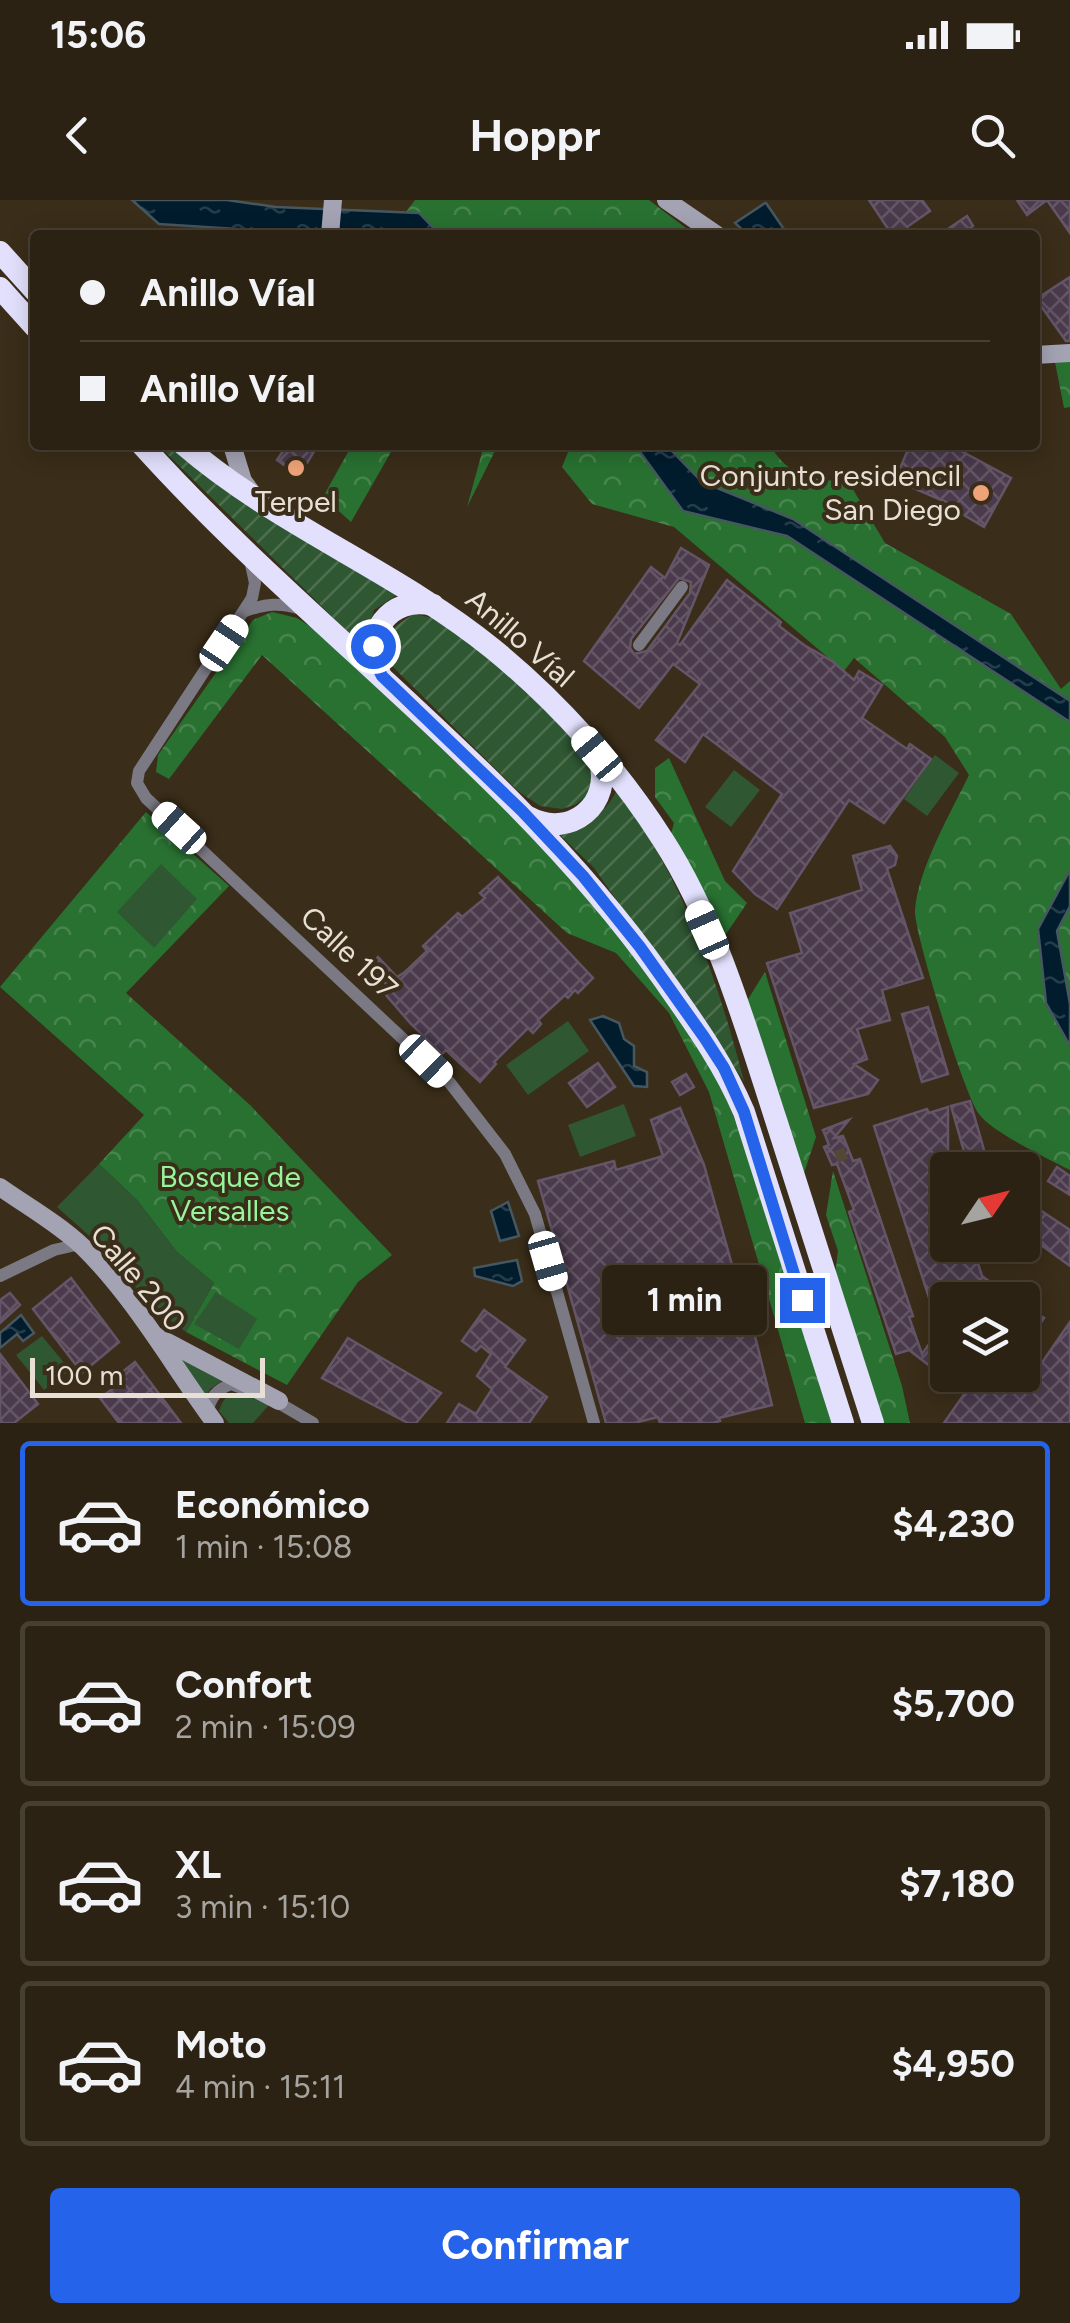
<!DOCTYPE html>
<html lang="es">
<meta charset="utf-8">
<style>
body{margin:0;font-family:Figtree,sans-serif;background:#342a1c;color:#f1f3f6;height:100vh;display:flex;flex-direction:column;font-size:38px;white-space:nowrap}
*{box-sizing:border-box;margin:0}
p{font-size:32px;color:#a6a4a0}
.icon{flex:none;width:55px;height:55px;fill:none;stroke:currentColor;stroke-width:2;stroke-linecap:round;stroke-linejoin:round}
.map{position:relative;height:1223px;overflow:hidden}
.panel{display:flex;flex-direction:column;background:#2c2213;flex:1}
.panel>*{flex:none}
.hud{position:absolute;left:30px;top:30px;width:1010px;height:220px;border-radius:10px;box-shadow:0 5px 25px #0003,0 0 0 2px #483f33;display:grid;align-content:center;height:220px;padding:0 50px;background:#2c2213}
.needle{width:65px;rotate:55deg}
.buttons{position:absolute;left:930px;top:952px;display:grid;gap:20px}
.buttons a{display:grid;place-items:center;width:110px;height:110px;border-radius:10px;background:#2c2213;box-shadow:0 5px 25px #0003,0 0 0 2px #483f33;font-size:50px}
.scale{position:absolute;left:30px;bottom:25px;width:235px;box-sizing:border-box;padding-left:10px;border:5px solid #e8e0d4;border-top:0;font-size:28px;line-height:35px;white-space:nowrap;color:#e8e0d4;-webkit-text-stroke:8px #3a2d19;paint-order:stroke}
.end{position:absolute;width:45px;height:45px;margin:-22px;border:12px solid #2563eb;background:#fff;box-shadow:0 0 0 5px #fff}
.from{border-radius:50%}
.bubble{position:absolute;height:70px;border-radius:10px;background:#2c2213;box-shadow:0 5px 25px #0003,0 0 0 2px #483f33;font-size:32px;font-weight:700;line-height:70px;text-align:center}
.car{position:absolute;width:30px;height:60px;margin:-30px -15px;border-radius:12px;box-shadow:0 0 8px 2px #0007;background:linear-gradient(#fff 24%,#345 0 40%,#fff 0 76%,#345 0 86%,#fff 0)}
.hud b{display:flex;align-items:center;gap:35px;height:95px;font-size:38px}
.hud b+b{border-top:2px solid #483f33}
.hud i{width:25px;height:25px;background:#f1f3f6}
ul{padding:18px 0 0;list-style:none}
li{display:flex;align-items:center;gap:30px;height:165px;margin:0 20px 15px;padding:0 30px;border:5px solid #483f33;border-radius:10px}
li div{flex:1}
li b{display:block;font-size:38px}
li em{font-style:normal;font-weight:700}
li.active{border-color:#2563eb}
li>.icon{width:90px;height:90px;stroke-width:1.5}
.button{display:flex;gap:20px;margin-top:auto;padding:20px 50px}
.button a{flex:1;height:115px;border-radius:10px;background:#2563eb;color:#fff;font-size:40px;font-weight:700;line-height:115px;text-align:center}
.status{display:flex;justify-content:space-between;align-items:center;height:70px;padding:0 50px;background:#2c2213;direction:ltr}
.status svg{height:28px;fill:currentColor}
header{display:flex;justify-content:space-between;align-items:center;height:130px;padding:0 50px;background:#2c2213;font-size:45px;font-weight:700}
.map>svg:first-child{display:block}
</style>
<div class="status"><b>15:06</b><svg viewBox="0 0 49 12"><path d="M0 12V9h3v3zM5 12V6h3v6zM10 12V3h3v9zM15 12V0h3v12zM26 1h20v11H26zM47 4h2v5h-2z"/></svg></div>
<header><svg class="icon" aria-label="back" viewBox="0 0 24 24"><path d="M15 5l-7 7 7 7"/></svg>Hoppr<svg class="icon" aria-label="search" viewBox="0 0 24 24"><circle cx="10" cy="10" r="6"/><path d="M15 15l6 6"/></svg></header>
<div class="map">
<svg width="1070" height="1223" viewBox="0 0 1070 1223">
<defs>
<pattern id="forest-crowns" width="20" height="18" patternUnits="userSpaceOnUse" patternTransform="scale(2.5)"><rect width="20" height="18" fill="#297131"/><path d="M2 6a3 3 0 1 1 6 0M12 15a3 3 0 1 1 6 0" fill="none" stroke="#48854e"/></pattern>
<pattern id="garden-furrows" width="10" height="10" patternUnits="userSpaceOnUse" patternTransform="scale(2.5)"><rect width="10" height="10" fill="#2f5732"/><path d="M-1 1l2-2M0 10L10 0M9 11l2-2" fill="none" stroke="#4d6f4f"/></pattern>
<pattern id="water-ripples" width="26" height="14" patternUnits="userSpaceOnUse" patternTransform="scale(2.5)"><rect width="26" height="14" fill="#001c2d"/><path d="M2 4q2-2 4 0t4 0M15 11q2-2 4 0t4 0" fill="none" stroke="#253d4b"/></pattern>
<pattern id="building-cross-hatch" width="8" height="8" patternUnits="userSpaceOnUse" patternTransform="scale(2.5)"><rect width="8" height="8" fill="#4a3a4c"/><path d="M0 0l8 8M0 8l8-8" fill="none" stroke="#645665"/></pattern>
</defs>
<rect width="100%" height="100%" fill="#3a2d19"/>
<g fill="url(#forest-crowns)">
<polygon points="415,0 649,0 695,35 389,35"/>
<polygon points="1070,159 1070,207 1064,208 1055,162"/>
<polygon points="352,245 395,245 351,322 323,297"/>
<polygon points="484,245 498,245 467,307"/>
<path d="M571,245H770C788,277 814,281 848,281L885,343L1011,414L1061,489L1070,481V970C1047,958 993,933 979,914C965,897 913,730 915,710C918,669 951,612 969,575L945,537L854,458L844,471L674,327L592,304L562,267Z"/>
<polygon points="272,412 297,418 317,431 563,663 646,768 720,880 754,972 832,1223 805,1223 709,892 669,813 616,753 567,733 262,455 169,579 156,572 158,555 253,420"/>
<polygon points="669,558 725,681 747,703 722,740 671,634 674,623 655,597 655,568"/>
<polygon points="146,612 229,686 126,793 250,905 392,1055 358,1082 287,1185 186,1132 214,1083 177,1052 137,1000 99,964 144,915 0,787"/>
<polygon points="765,772 816,937 802,979 745,804"/>
<polygon points="833,971 902,1186 910,1223 880,1223 834,1082 838,1051 826,1015"/>
</g>
<g fill="#2f5732">
<polygon points="935,555 959,573 927,616 904,599"/>
<polygon points="734,570 760,590 731,627 705,607"/>
<polygon points="161,664 197,699 154,748 117,712"/>
<polygon points="568,821 589,851 528,895 506,865"/>
<polygon points="624,904 636,936 580,957 568,925"/>
<polygon points="99,964 137,1000 177,1052 214,1083 186,1132 151,1106 103,1048 57,1007"/>
<polygon points="216,1092 257,1119 239,1149 194,1124"/>
<polygon points="42,1136 70,1170 44,1190 16,1155"/>
<polygon points="172,1146 223,1180 210,1189 204,1199"/>
<path d="M243,1192L269,1205L253,1223H229L219,1211C223,1197 229,1194 243,1192Z"/>
</g>
<g fill="url(#garden-furrows)">
<polygon points="158,245 176,245 401,392 374,410 363,447"/>
<path d="M414,414L443,420L513,473L589,558L594,577L590,593L575,605L562,609L540,606L518,591L388,462L382,450C387,431 397,424 414,414Z"/>
<path d="M617,590C683,679 716,774 744,881L594,668L558,633C587,622 602,619 617,590Z"/>
</g>
<g fill="url(#water-ripples)" stroke="#46575f" stroke-width="2.5">
<polygon points="132,0 227,0 276,7 419,13 440,35 331,35 159,24"/>
<polygon points="765,3 766,3 788,35 748,35 735,23"/>
<polygon points="635,245 666,245 702,282 793,319 1070,501 1070,522 787,336 683,311"/>
<polygon points="1070,670 1070,706 1057,731 1070,804 1070,846 1046,803 1038,729"/>
<polygon points="603,816 619,823 624,839 634,846 634,866 647,872 647,887 634,886 590,820"/>
<polygon points="508,1002 519,1036 500,1041 491,1011"/>
<polygon points="517,1060 522,1081 513,1086 475,1076 474,1068"/>
<polygon points="21,1115 34,1133 23,1141 17,1134 0,1148 0,1133"/>
</g>
<g fill="url(#building-cross-hatch)" stroke="#655568" stroke-width="2.5" fill-rule="evenodd">
<polygon points="869,0 922,0 930,11 907,27 912,35 892,35"/>
<polygon points="1017,0 1070,0 1070,33 1047,0 1027,15"/>
<polygon points="967,16 973,26 961,35 939,35"/>
<polygon points="1070,77 1070,141 1066,141 1036,99"/>
<polygon points="287,245 318,245 299,276 277,260"/>
<polygon points="910,245 950,245 1011,278 984,327 952,308 953,305 895,280"/>
<path d="M681,348L709,365L677,443L680,445L727,380L781,422L779,426L804,445L832,461L854,480L859,471L882,485L862,518L907,549L910,544L931,559L884,623L849,600L777,709L755,694L733,671L782,594L703,534L685,562L656,540L700,484L673,464L639,508L584,461L651,367L665,378ZM679,378L691,382L690,393L647,451L634,454L630,448L631,439Z"/>
<polygon points="890,646 897,656 895,665 887,669 923,778 882,790 890,820 857,829 867,859 854,864 878,880 868,894 814,908 767,763 802,753 790,713 862,690 853,656"/>
<polygon points="498,677 593,778 578,793 575,790 568,798 565,795 538,820 541,824 533,833 528,828 494,862 496,864 480,882 446,850 442,854 411,824 386,795 391,790 369,766 378,757 397,777 405,772 427,751 423,746 458,713 462,717 485,698 480,693"/>
<polygon points="928,807 948,874 922,882 902,814"/>
<polygon points="598,863 615,887 587,907 569,883"/>
<polygon points="686,874 694,887 680,895 672,882"/>
<polygon points="970,901 988,964 969,969 951,906"/>
<polygon points="948,907 948,1045 972,1045 982,1076 1014,1100 959,1100 967,1089 955,1093 948,1087 948,1095 930,1101 874,926 927,909 929,913"/>
<polygon points="680,908 704,965 750,1129 753,1128 772,1205 719,1218 720,1221 713,1223 660,1223 658,1217 634,1223 606,1223 538,981 614,961 616,970 663,956 651,920"/>
<polygon points="849,920 834,938 843,936 853,961 860,959 913,1116 909,1117 922,1154 929,1144 948,1138 948,1175 1008,1175 1004,1182 1021,1193 1070,1122 1070,1223 944,1223 965,1193 909,1150 896,1154 849,1012 854,1010 837,964 832,965 824,947 829,945 823,930"/>
<polygon points="1057,967 1070,976 1070,995 1048,981"/>
<polygon points="1022,998 1070,1030 1070,1066 1022,1031"/>
<polygon points="71,1078 119,1142 82,1173 33,1109"/>
<polygon points="10,1093 20,1105 0,1123 0,1100"/>
<polygon points="1022,1105 1044,1118 1022,1152"/>
<polygon points="484,1110 525,1140 505,1167 547,1197 529,1223 447,1223 459,1204 476,1214 492,1189 477,1176 491,1154 481,1146 476,1151 462,1141"/>
<polygon points="348,1138 441,1193 416,1223 408,1223 322,1178"/>
<polygon points="0,1154 38,1204 14,1223 0,1223"/>
<polygon points="135,1162 181,1223 119,1223 100,1198 126,1179 121,1173"/>
</g>
<g fill="none" stroke-linecap="round" stroke-linejoin="round">
<polyline stroke="#544835" stroke-width="12" stroke-dasharray="12 6" stroke-linecap="butt" points="836,957 846,953"/>
<g stroke="#7a7984" stroke-width="12">
<polyline points="250,360 255,383 252,398 139,571 137,583 146,598 450,883 505,954 535,1014 594,1223"/>
<path d="M245,411C265,404 280,402 301,409"/>
<polyline points="639,445 682,387"/>
<polyline points="0,1076 54,1050 80,1044"/>
<polyline points="272,1199 313,1223"/>
<path d="M207,1212C211,1197 216,1190 231,1184L244,1189"/>
</g>
<g stroke="#a4a3b4" stroke-width="18">
<polyline points="666,0 717,35"/>
<polyline points="330,35 333,0"/>
<polyline points="1035,155 1070,153"/>
<polyline points="232,245 243,281 252,293"/>
<path d="M0,987C27,1006 59,1024 83,1047C135,1098 172,1165 215,1223"/>
<polyline points="156,1136 279,1201"/>
</g>
<g stroke="#e2e0fc" stroke-width="22">
<polyline points="0,52 35,91"/>
<polyline points="0,88 35,127"/>
<path d="M142,245C308,429 517,573 661,776C692,820 723,862 744,912L843,1223"/>
<path d="M184,245C278,326 397,371 493,449C558,502 618,569 663,640C716,722 746,828 776,920C808,1021 841,1122 873,1223"/>
<path d="M380,474C360,436 390,394 433,405"/>
<path d="M528,617C570,640 614,604 599,558"/>
</g>
</g>
<g fill="none" stroke-linecap="round" stroke-linejoin="round">
<polyline stroke="#2563eb" stroke-width="12" points="373,446 375,462 382,476 522,611 583,676 640,747 704,837 724,868 744,912 802,1100"/>
</g>
<g fill="#efa378" stroke="#3a2d19" stroke-width="4">
<circle cx="296" cy="268" r="10"/>
<circle cx="981" cy="293" r="10"/>
</g>
<g text-anchor="middle" stroke-width="8" stroke-linejoin="round" paint-order="stroke">
<g font-size="30" fill="#e8e0d4" stroke="#3a2d19" text-anchor="end">
<text x="961" y="286">Conjunto residencil<tspan x="961" dy="34">San Diego</tspan></text>
<text x="296" y="312" text-anchor="middle">Terpel</text>
</g>
<g font-size="30" fill="#e8e0d4" stroke="#3a2d19">
<text transform="translate(520 438) rotate(41)" y="10">Anillo Víal</text>
<text transform="translate(349 753) rotate(43)" y="10">Calle 197</text>
<text transform="translate(138 1078) rotate(50)" y="10">Calle 200</text>
</g>
<g font-size="30" fill="#96f49a" stroke="#3a2d19">
<text x="230" y="987">Bosque de<tspan x="230" dy="34">Versalles</tspan></text>
</g>
</g>
</svg>
<div class="buttons">
<a><svg class="needle" viewBox="-14 -14 28 28"><path d="M0-13l5 13h-10z" fill="#e53935"/><path d="M0 13l5-13h-10z" fill="#a6a4a0"/></svg></a>
<a><svg class="icon" aria-label="layers" viewBox="0 0 24 24"><path d="M12 4l9 5-9 5-9-5zM3 14l9 5 9-5"/></svg></a>
</div>
<div class="scale">100 m</div>
<i class="end from" style="left:373px;top:446px"></i>
<i class="end" style="left:802px;top:1100px"></i>
<div class="bubble" style="left:602px;top:1065px;width:165px">1 min</div>
<i class="car" style="left:224px;top:443px;rotate:34deg"></i>
<i class="car" style="left:597px;top:554px;rotate:320deg"></i>
<i class="car" style="left:179px;top:628px;rotate:312deg"></i>
<i class="car" style="left:707px;top:730px;rotate:336deg"></i>
<i class="car" style="left:426px;top:861px;rotate:134deg"></i>
<i class="car" style="left:548px;top:1061px;rotate:164deg"></i>
<div class="hud">
<b><i class="from"></i>Anillo Víal</b>
<b><i></i>Anillo Víal</b>
</div>
</div>
<section class="panel">
<ul>
<li class="active"><svg class="icon" aria-label="car" viewBox="0 0 24 24"><path d="M5 17H2v-5l4-1 3-4h7l3 4 3 1v5h-3M9 17h6M6 11h13"/><circle cx="7" cy="17" r="2"/><circle cx="17" cy="17" r="2"/></svg><div><b>Económico</b><p>1 min · 15:08</p></div><em>$4,230</em></li>
<li><svg class="icon" aria-label="car" viewBox="0 0 24 24"><path d="M5 17H2v-5l4-1 3-4h7l3 4 3 1v5h-3M9 17h6M6 11h13"/><circle cx="7" cy="17" r="2"/><circle cx="17" cy="17" r="2"/></svg><div><b>Confort</b><p>2 min · 15:09</p></div><em>$5,700</em></li>
<li><svg class="icon" aria-label="car" viewBox="0 0 24 24"><path d="M5 17H2v-5l4-1 3-4h7l3 4 3 1v5h-3M9 17h6M6 11h13"/><circle cx="7" cy="17" r="2"/><circle cx="17" cy="17" r="2"/></svg><div><b>XL</b><p>3 min · 15:10</p></div><em>$7,180</em></li>
<li><svg class="icon" aria-label="car" viewBox="0 0 24 24"><path d="M5 17H2v-5l4-1 3-4h7l3 4 3 1v5h-3M9 17h6M6 11h13"/><circle cx="7" cy="17" r="2"/><circle cx="17" cy="17" r="2"/></svg><div><b>Moto</b><p>4 min · 15:11</p></div><em>$4,950</em></li>
</ul>
<div class="button"><a>Confirmar</a></div>
</section>
